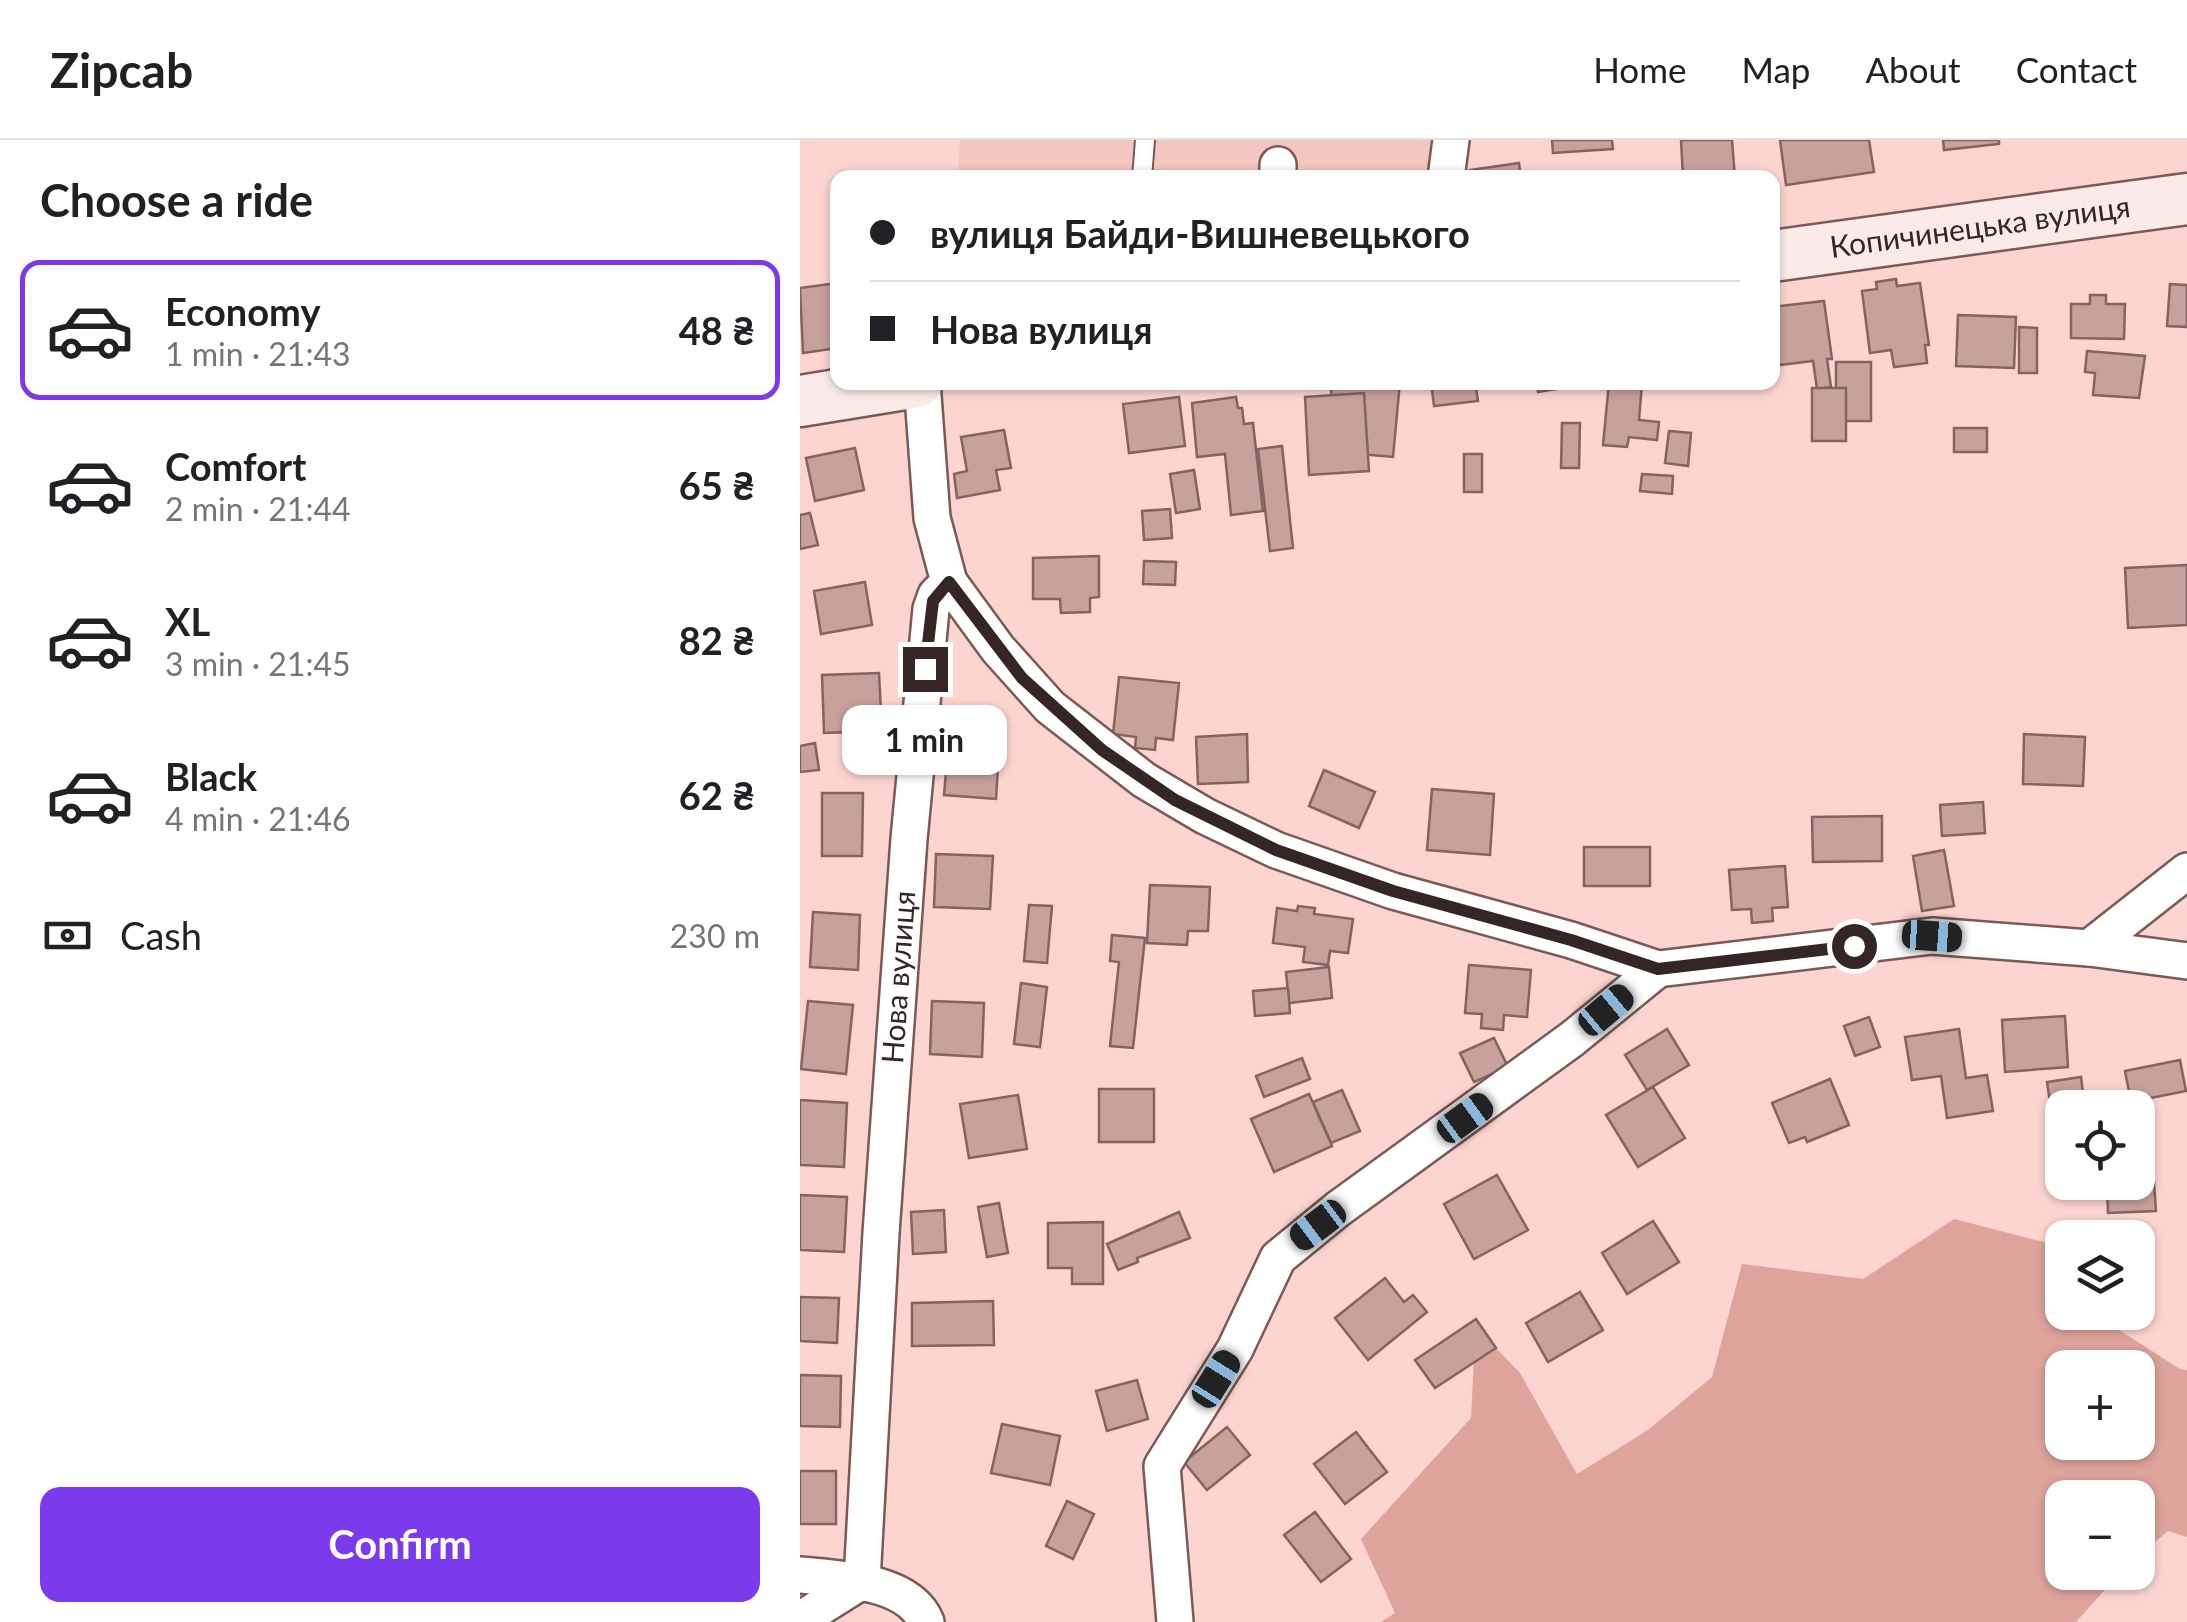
<!DOCTYPE html>
<meta charset="utf-8">
<style>
body{margin:0;font-family:Lato,sans-serif;background:#f2f2f2;color:#202124;height:100vh;display:flex;flex-direction:column;font-size:38px;white-space:nowrap}
*{box-sizing:border-box;margin:0}
p{font-size:32px;color:#757577}
.icon{flex:none;width:55px;height:55px;fill:none;stroke:currentColor;stroke-width:2;stroke-linecap:round;stroke-linejoin:round}
.map{position:relative;flex:1;overflow:hidden}
.side{display:flex;flex-direction:column;background:#fff;width:800px}
.side>*{flex:none}
.top-card{position:absolute;left:30px;top:30px;width:950px;height:220px;border-radius:20px;box-shadow:0 2px 8px #0004;display:grid;align-content:center;height:220px;padding:0 40px;background:#fff}
.buttons{position:absolute;left:1245px;top:950px;display:grid;gap:20px}
.buttons a{display:grid;place-items:center;width:110px;height:110px;border-radius:20px;background:#fff;box-shadow:0 2px 8px #0004;font-size:50px}
.end{position:absolute;width:45px;height:45px;margin:-22px;border:12px solid #342624;background:#fff;box-shadow:0 0 0 5px #fff}
.from{border-radius:50%}
.bubble{position:absolute;height:70px;border-radius:20px;background:#fff;box-shadow:0 2px 8px #0004;font-size:32px;font-weight:700;line-height:70px;text-align:center}
.car{position:absolute;width:30px;height:60px;margin:-30px -15px;border-radius:12px;box-shadow:0 0 8px 2px #0007;background:linear-gradient(#222 24%,#8ab4d8 0 40%,#222 0 76%,#8ab4d8 0 86%,#222 0)}
.top-card b{display:flex;align-items:center;gap:35px;height:95px;font-size:38px}
.top-card b+b{border-top:2px solid #e0e0e0}
.top-card i{width:25px;height:25px;background:#202124}
ul{padding:0;list-style:none}
li{display:flex;align-items:center;gap:30px;height:140px;margin:0 20px 15px;padding:0 20px;border:5px solid transparent;border-radius:20px}
li div{flex:1}
li b{display:block;font-size:38px}
li em{font-style:normal;font-weight:700}
li.on{border-color:#7c3aed}
li>.icon{width:90px;height:90px;stroke-width:1.5}
h2{padding:0 40px;font-size:45px;line-height:120px}
.pay{display:flex;align-items:center;gap:25px;height:110px;padding:0 40px;font-size:38px}
.pay p{margin-inline-start:auto}
.button{display:flex;gap:20px;margin-top:auto;padding:20px 40px}
.button a{flex:1;height:115px;border-radius:20px;background:#7c3aed;color:#fff;font-size:40px;font-weight:700;line-height:115px;text-align:center}
header{display:flex;align-items:center;gap:60px;box-sizing:border-box;height:140px;padding:0 50px;background:#fff;border-bottom:2px solid #e0e0e0}
header strong{font-size:48px}
nav{display:flex;gap:55px;margin-inline-start:auto;font-size:35px}
main{display:flex;flex:1;min-height:0}
.map>svg:first-child{display:block}
</style>
<header>
<strong>Zipcab</strong>
<nav><a>Home</a><a>Map</a><a>About</a><a>Contact</a></nav>
</header>
<main>
<section class="side">
<h2>Choose a ride</h2>
<ul>
<li class="on"><svg class="icon" aria-label="car" viewBox="0 0 24 24"><path d="M5 17H2v-5l4-1 3-4h7l3 4 3 1v5h-3M9 17h6M6 11h13"/><circle cx="7" cy="17" r="2"/><circle cx="17" cy="17" r="2"/></svg><div><b>Economy</b><p>1 min · 21:43</p></div><em>48 ₴</em></li>
<li><svg class="icon" aria-label="car" viewBox="0 0 24 24"><path d="M5 17H2v-5l4-1 3-4h7l3 4 3 1v5h-3M9 17h6M6 11h13"/><circle cx="7" cy="17" r="2"/><circle cx="17" cy="17" r="2"/></svg><div><b>Comfort</b><p>2 min · 21:44</p></div><em>65 ₴</em></li>
<li><svg class="icon" aria-label="car" viewBox="0 0 24 24"><path d="M5 17H2v-5l4-1 3-4h7l3 4 3 1v5h-3M9 17h6M6 11h13"/><circle cx="7" cy="17" r="2"/><circle cx="17" cy="17" r="2"/></svg><div><b>XL</b><p>3 min · 21:45</p></div><em>82 ₴</em></li>
<li><svg class="icon" aria-label="car" viewBox="0 0 24 24"><path d="M5 17H2v-5l4-1 3-4h7l3 4 3 1v5h-3M9 17h6M6 11h13"/><circle cx="7" cy="17" r="2"/><circle cx="17" cy="17" r="2"/></svg><div><b>Black</b><p>4 min · 21:46</p></div><em>62 ₴</em></li>
</ul>
<div class="pay"><svg class="icon" aria-label="cash" viewBox="0 0 24 24"><path d="M3 7h18v10H3z"/><circle cx="12" cy="12" r="2"/></svg>Cash<p>230 m</p></div>
<div class="button"><a>Confirm</a></div>
</section>
<div class="map">
<svg width="1387" height="1482" viewBox="0 0 1387 1482">
<rect width="100%" height="100%" fill="#fcd5d0"/>
<polygon fill="#f4c6c0" points="160,0 636,0 631,37 158,38"/>
<path fill="#dea49c" fill-rule="evenodd" d="M1154,1079L1244,1102L1262,1124V1172L1303,1173L1316,1188L1380,1229L1387,1230V1397L1368,1391L1338,1416V1358H1262V1432L1320,1433L1276,1482H581L595,1473L561,1399L671,1278L676,1179L696,1208L720,1233L777,1334L848,1290L912,1237L942,1124L1063,1139ZM1262,1228H1338V1302H1262Z"/>
<g fill="#c7a19c" stroke="#85635e" stroke-width="2.5">
<polygon points="752,0 812,0 813,9 753,13"/>
<polygon points="881,0 932,0 935,38 883,38"/>
<polygon points="980,0 1069,0 1074,32 986,45"/>
<polygon points="1143,0 1199,0 1199,4 1144,10"/>
<polygon points="719,23 721,38 671,38 670,30"/>
<polygon points="1096,139 1097,146 1120,143 1129,205 1125,205 1127,223 1094,227 1091,210 1070,213 1062,151 1077,149 1076,142"/>
<polygon points="38,143 38,208 3,213 0,148"/>
<polygon points="1370,144 1387,145 1387,187 1367,186"/>
<polygon points="1290,155 1306,155 1306,164 1325,164 1324,199 1271,198 1271,164 1290,164"/>
<polygon points="1024,161 1032,219 1027,219 1031,247 1017,249 1013,221 972,226 972,167"/>
<polygon points="1158,175 1216,177 1214,228 1156,226"/>
<polygon points="1219,187 1237,188 1237,233 1219,233"/>
<polygon points="1287,211 1345,216 1339,258 1293,255 1295,233 1285,232"/>
<rect x="1036" y="222" width="35" height="59"/>
<polygon points="532,242 600,242 593,317 526,311"/>
<polygon points="631,242 675,242 678,261 634,266"/>
<polygon points="736,242 786,242 786,244 738,252"/>
<polygon points="809,242 842,244 839,280 859,282 857,300 829,297 827,307 803,305"/>
<rect x="1012" y="248" width="34" height="53"/>
<polygon points="564,253 569,331 509,335 505,257"/>
<polygon points="379,257 385,306 329,313 323,264"/>
<polygon points="436,257 438,268 442,268 444,284 453,283 463,371 431,375 425,314 397,317 392,263"/>
<polygon points="762,283 780,283 779,328 761,328"/>
<rect x="1154" y="288" width="33" height="24"/>
<polygon points="204,290 211,328 196,330 200,350 157,358 154,334 167,331 161,297"/>
<polygon points="869,291 891,293 888,326 865,323"/>
<polygon points="482,306 493,408 470,411 458,309"/>
<polygon points="55,308 64,350 15,361 6,318"/>
<rect x="664" y="314" width="18" height="38"/>
<polygon points="394,330 400,369 376,373 370,334"/>
<polygon points="842,334 873,336 872,354 840,351"/>
<polygon points="370,369 372,398 344,400 342,371"/>
<polygon points="10,373 18,405 0,409 0,375"/>
<polygon points="299,416 299,457 290,458 290,472 261,473 260,459 233,459 233,418"/>
<polygon points="344,421 376,422 375,445 343,444"/>
<polygon points="1387,425 1387,485 1328,488 1325,428"/>
<polygon points="65,442 72,485 21,494 14,451"/>
<polygon points="79,533 82,591 24,593 22,535"/>
<polygon points="319,537 379,543 373,600 356,598 355,610 335,608 336,597 313,594"/>
<polygon points="447,594 448,642 398,644 396,597"/>
<polygon points="1224,594 1285,597 1283,646 1223,644"/>
<polygon points="15,603 19,630 0,632 0,606"/>
<polygon points="148,608 199,611 196,659 144,655"/>
<polygon points="524,630 575,652 559,688 509,666"/>
<polygon points="632,649 694,654 690,715 627,710"/>
<polygon points="22,653 63,653 62,716 22,716"/>
<polygon points="1183,662 1185,693 1142,696 1140,665"/>
<polygon points="1082,676 1082,721 1013,722 1012,677"/>
<rect x="784" y="707" width="66" height="39"/>
<polygon points="1144,710 1154,766 1122,771 1113,716"/>
<polygon points="136,714 193,716 190,769 134,767"/>
<polygon points="985,726 988,767 972,768 973,781 952,783 951,769 932,770 929,730"/>
<polygon points="350,745 410,747 408,791 388,791 387,805 347,803"/>
<polygon points="229,765 252,766 247,823 224,821"/>
<polygon points="498,766 515,768 514,774 553,779 548,813 530,811 528,825 503,822 505,807 473,803 477,768 497,771"/>
<polygon points="13,772 60,775 58,830 10,827"/>
<polygon points="312,795 345,798 333,908 310,906 319,822 310,821"/>
<polygon points="669,825 731,830 727,877 704,875 703,890 681,888 682,874 665,873"/>
<polygon points="529,827 532,858 489,863 486,832"/>
<polygon points="221,843 247,847 240,907 214,904"/>
<polygon points="488,848 490,873 455,876 453,851"/>
<polygon points="8,861 53,865 46,934 1,929"/>
<polygon points="132,861 184,863 182,917 130,914"/>
<polygon points="1265,876 1268,927 1205,932 1202,880"/>
<polygon points="1069,877 1080,907 1055,916 1044,886"/>
<polygon points="867,889 889,925 847,950 825,915"/>
<polygon points="1159,889 1166,938 1187,935 1193,971 1147,978 1141,936 1112,940 1105,897"/>
<polygon points="694,898 708,927 674,942 660,913"/>
<polygon points="502,918 510,939 464,957 456,936"/>
<polygon points="1380,920 1386,951 1331,962 1325,931"/>
<polygon points="1281,937 1285,968 1262,968 1262,996 1255,997 1247,942"/>
<polygon points="1030,939 1049,985 1007,1002 1005,997 989,1003 972,963"/>
<polygon points="853,947 885,998 838,1027 806,975"/>
<rect x="299" y="949" width="55" height="53"/>
<polygon points="542,950 560,991 531,1003 513,962"/>
<polygon points="509,954 532,1006 474,1032 451,979"/>
<polygon points="218,955 227,1009 169,1018 160,964"/>
<polygon points="0,960 47,963 44,1027 0,1025"/>
<polygon points="697,1035 728,1090 674,1119 644,1064"/>
<polygon points="1354,1042 1356,1071 1308,1073 1307,1044"/>
<polygon points="0,1055 47,1057 44,1112 0,1110"/>
<polygon points="199,1063 208,1113 187,1117 178,1067"/>
<polygon points="144,1070 146,1112 113,1114 111,1072"/>
<polygon points="379,1072 390,1098 337,1118 338,1122 318,1130 307,1104"/>
<polygon points="853,1081 879,1122 827,1154 802,1113"/>
<polygon points="303,1082 303,1144 272,1144 272,1128 248,1128 248,1083"/>
<polygon points="585,1138 604,1162 613,1155 627,1172 568,1220 535,1178"/>
<polygon points="780,1152 803,1190 748,1222 726,1183"/>
<polygon points="0,1157 39,1158 37,1203 0,1201"/>
<polygon points="193,1161 194,1205 112,1206 112,1163"/>
<polygon points="676,1179 696,1208 635,1248 615,1220"/>
<polygon points="0,1235 41,1236 40,1287 0,1286"/>
<polygon points="337,1240 348,1279 307,1291 296,1251"/>
<polygon points="202,1284 260,1296 250,1345 191,1333"/>
<polygon points="427,1287 450,1315 407,1350 384,1322"/>
<polygon points="556,1292 587,1332 545,1364 514,1324"/>
<rect x="0" y="1331" width="36" height="53"/>
<polygon points="267,1361 294,1374 273,1419 246,1406"/>
<polygon points="515,1372 551,1419 521,1442 484,1395"/>
</g>
<g fill="none" stroke-linecap="round" stroke-linejoin="round">
<defs>
<polyline id="lane" points="342,38 345,0"/>
<g id="street">
<polyline points="478,38 478,25"/>
<polyline points="646,38 651,0"/>
<polyline points="149,442 198,509 250,567 344,640 405,676 476,710 593,751 771,800 858,829 1132,796 1289,808 1387,821"/>
<polyline points="1289,808 1387,731"/>
<path d="M0,1435C39,1439 109,1440 126,1482"/>
<path id="s1" d="M62,1441L81,1093L109,699L131,469L136,455L149,442L132,378L122,242"/>
<polyline points="0,1480 62,1441"/>
<polyline points="375,1482 362,1326 435,1209 478,1118 538,1069 772,899 858,829"/>
</g>
<g id="secondary">
<path id="s2" d="M972,116L1387,59"/>
<polyline points="0,261 117,242"/>
</g>
</defs>
<use href="#lane" stroke="#7b5955" stroke-width="22"/>
<use href="#street" stroke="#7b5955" stroke-width="40"/>
<use href="#secondary" stroke="#7b5955" stroke-width="55"/>
<use href="#lane" stroke="#fff" stroke-width="18"/>
<use href="#street" stroke="#fff" stroke-width="35"/>
<use href="#secondary" stroke="#faebe8" stroke-width="50"/>
</g>
<g fill="none" stroke-linecap="round" stroke-linejoin="round">
<polyline stroke="#342624" stroke-width="12" points="125,529 133,461 149,442 222,538 302,610 375,660 476,710 593,751 771,800 858,829 1054,806"/>
</g>
<g text-anchor="middle" stroke-width="8" stroke-linejoin="round" paint-order="stroke">
<g font-size="30" fill="#342624" stroke="#fcd5d0">
<text dy="10" stroke="none"><textPath href="#s2" startOffset="210">Копичинецька вулиця</textPath></text>
<text dy="10" stroke="none"><textPath href="#s1" startOffset="605">Нова вулиця</textPath></text>
</g>
</g>
</svg>
<div class="buttons">
<a><svg class="icon" aria-label="locate" viewBox="0 0 24 24"><circle cx="12" cy="12" r="6"/><path d="M12 2v4M12 18v4M2 12h4M18 12h4"/></svg></a>
<a><svg class="icon" aria-label="layers" viewBox="0 0 24 24"><path d="M12 4l9 5-9 5-9-5zM3 14l9 5 9-5"/></svg></a>
<a>+</a>
<a>−</a>
</div>
<i class="end from" style="left:1054px;top:806px"></i>
<i class="end" style="left:125px;top:529px"></i>
<div class="bubble" style="left:42px;top:565px;width:165px">1 min</div>
<i class="car" style="left:1132px;top:796px;rotate:94deg"></i>
<i class="car" style="left:806px;top:870px;rotate:50deg"></i>
<i class="car" style="left:665px;top:978px;rotate:54deg"></i>
<i class="car" style="left:518px;top:1085px;rotate:233deg"></i>
<i class="car" style="left:416px;top:1239px;rotate:32deg"></i>
<div class="top-card">
<b><i class="from"></i>вулиця Байди-Вишневецького</b>
<b><i></i>Нова вулиця</b>
</div>
</div>
</main>
